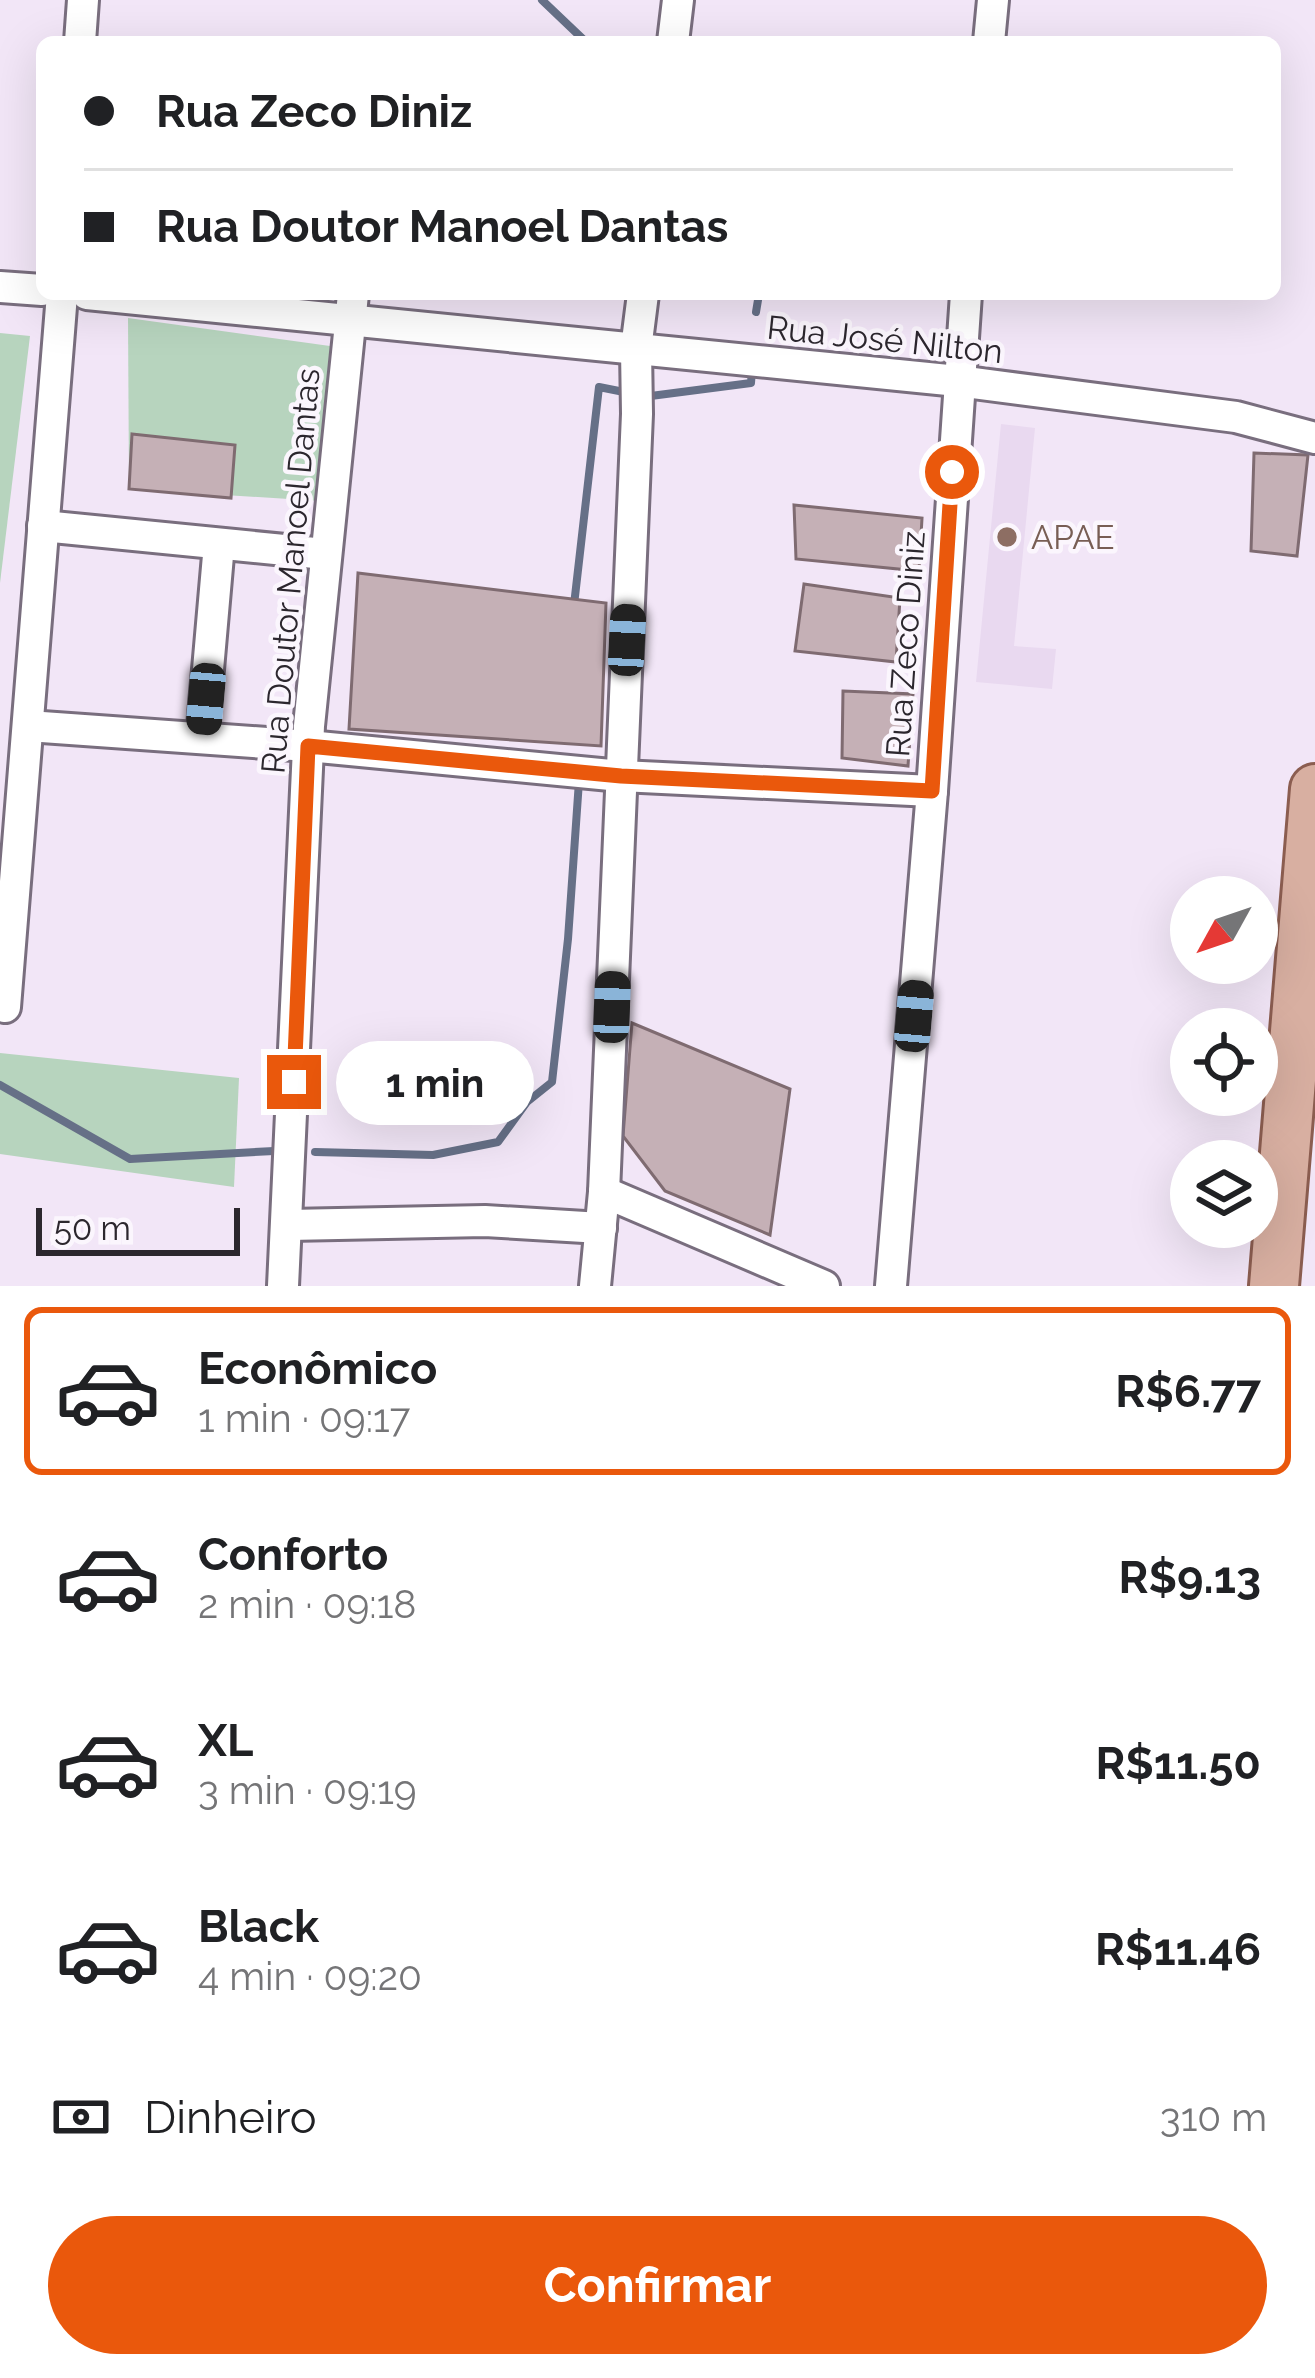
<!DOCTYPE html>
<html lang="pt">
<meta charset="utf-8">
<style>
body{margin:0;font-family:Raleway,sans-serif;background:#f6f6f6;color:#202124;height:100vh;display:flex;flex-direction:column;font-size:45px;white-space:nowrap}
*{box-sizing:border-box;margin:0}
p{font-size:39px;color:#757577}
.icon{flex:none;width:66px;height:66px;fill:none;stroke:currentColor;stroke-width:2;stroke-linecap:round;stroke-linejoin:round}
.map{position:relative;height:1286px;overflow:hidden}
.details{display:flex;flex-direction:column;background:#fff;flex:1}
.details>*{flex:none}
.banner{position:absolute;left:36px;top:36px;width:1245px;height:264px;border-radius:18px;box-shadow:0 12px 48px #0002;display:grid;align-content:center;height:264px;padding:0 48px;background:#fff}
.needle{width:78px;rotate:230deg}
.fabs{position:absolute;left:1170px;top:876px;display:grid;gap:24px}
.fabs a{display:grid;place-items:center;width:108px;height:108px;border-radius:50%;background:#fff;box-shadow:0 12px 48px #0002;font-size:60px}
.scale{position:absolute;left:36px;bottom:30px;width:204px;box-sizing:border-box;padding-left:12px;border:6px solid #2c272e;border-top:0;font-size:33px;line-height:42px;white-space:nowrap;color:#2c272e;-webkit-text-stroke:9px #fbf6fd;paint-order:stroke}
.end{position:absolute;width:54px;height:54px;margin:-27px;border:15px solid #ea580c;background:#fff;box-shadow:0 0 0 6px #fff}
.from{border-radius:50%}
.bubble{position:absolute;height:84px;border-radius:42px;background:#fff;box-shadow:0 12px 48px #0002;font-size:39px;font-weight:700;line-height:84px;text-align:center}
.car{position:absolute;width:36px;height:72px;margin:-36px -18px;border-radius:15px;box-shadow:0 0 9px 3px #0007;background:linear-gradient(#222 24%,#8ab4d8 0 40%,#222 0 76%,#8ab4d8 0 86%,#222 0)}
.banner b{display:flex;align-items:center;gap:42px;height:114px;font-size:45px}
.banner b+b{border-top:3px solid #e0e0e0}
.banner i{width:30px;height:30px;background:#202124}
ul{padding:21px 0 0;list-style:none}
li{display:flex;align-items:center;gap:36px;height:168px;margin:0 24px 18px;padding:0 24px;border:6px solid transparent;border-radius:18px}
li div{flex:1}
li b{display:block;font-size:45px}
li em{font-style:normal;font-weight:700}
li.active{border-color:#ea580c}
li>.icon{width:108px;height:108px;stroke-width:1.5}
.pay{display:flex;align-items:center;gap:30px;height:132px;padding:0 48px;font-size:45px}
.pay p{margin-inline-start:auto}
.action{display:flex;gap:24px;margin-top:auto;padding:24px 48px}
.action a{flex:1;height:138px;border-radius:72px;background:#ea580c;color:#fff;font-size:48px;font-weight:700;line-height:138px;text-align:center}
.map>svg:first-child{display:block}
</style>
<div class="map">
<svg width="1315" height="1286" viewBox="0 0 1315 1286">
<rect width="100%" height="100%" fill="#f2e6f7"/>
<polygon fill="#e9d9f0" points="1001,424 1035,428 1014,646 1056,649 1052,689 976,682"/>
<g fill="#b7d4be">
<polygon points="128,318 330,346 320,501 129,489"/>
<polygon points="0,333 30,336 0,583"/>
<polygon points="0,1053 239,1078 234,1187 0,1154"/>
</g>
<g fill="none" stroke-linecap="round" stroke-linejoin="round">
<g stroke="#667087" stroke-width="8">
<polyline points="542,0 586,42"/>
<polyline points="756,312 759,294"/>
<polyline points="643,397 751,383 752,370"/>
<polyline points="574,605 599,387 629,393"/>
<polyline points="0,1085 130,1159 274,1151"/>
<polyline points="315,1152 433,1155 498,1142 527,1102 552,1082 568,939 579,781"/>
</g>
</g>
<g fill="#c5b0b6" stroke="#7f6b71" stroke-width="3">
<polygon points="132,434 235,445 231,498 129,489"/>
<polygon points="1254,453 1308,455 1297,556 1251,551"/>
<polygon points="794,505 922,518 919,571 796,559"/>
<polygon points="358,573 606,603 601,746 349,729"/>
<polygon points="804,584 900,598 896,662 795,651"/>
<polygon points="843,691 913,694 908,766 842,758"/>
<polygon points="632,1023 790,1089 770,1235 665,1191 623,1136"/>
</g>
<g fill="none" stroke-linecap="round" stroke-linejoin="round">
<defs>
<g id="street">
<polyline points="80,42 83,0"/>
<polyline points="673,42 678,0"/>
<polyline points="989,42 993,0"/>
<polyline points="0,287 42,290"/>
<polyline points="87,294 958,381 1236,417 1315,438"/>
<polyline points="43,526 325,554"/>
<polyline points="28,726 308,746 621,776 932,791"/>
<polyline points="202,738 219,544"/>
<polyline points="5,1007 62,294"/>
<polyline points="604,1192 824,1286"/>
<polyline points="289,1225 485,1221 601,1228"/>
<polyline points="283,1286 309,726 353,294"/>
<polyline points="595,1286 604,1192 637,414 636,349 643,294"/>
<polyline points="891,1286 932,791 966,294"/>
</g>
<polyline id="primary" points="1274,1286 1315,789"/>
</defs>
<use href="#street" stroke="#796e7e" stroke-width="36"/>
<use href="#primary" stroke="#8b5d50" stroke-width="54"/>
<use href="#street" stroke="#fff" stroke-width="30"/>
<use href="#primary" stroke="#d8afa1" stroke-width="48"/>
</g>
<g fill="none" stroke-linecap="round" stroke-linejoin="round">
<polyline stroke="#ea580c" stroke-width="15" points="294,1082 308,746 621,776 932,791 952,472"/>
</g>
<circle fill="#8d6e63" stroke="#fbf6fd" stroke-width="4.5" cx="1007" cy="537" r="12"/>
<g text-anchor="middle" stroke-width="9" stroke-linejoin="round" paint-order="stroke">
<g font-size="33" fill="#2c272e" stroke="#fbf6fd">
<text transform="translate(885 339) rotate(6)" y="12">Rua José Nilton</text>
<text transform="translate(290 571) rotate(-85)" y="12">Rua Doutor Manoel Dantas</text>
<text transform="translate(905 644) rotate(-86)" y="12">Rua Zeco Diniz</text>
</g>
<g font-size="33" fill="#785e54" stroke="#fbf6fd" text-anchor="start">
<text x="1031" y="549">APAE</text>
</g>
</g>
</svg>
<div class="fabs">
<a><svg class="needle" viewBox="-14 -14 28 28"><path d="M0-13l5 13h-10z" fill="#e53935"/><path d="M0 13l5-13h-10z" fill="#757577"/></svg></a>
<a><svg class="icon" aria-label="locate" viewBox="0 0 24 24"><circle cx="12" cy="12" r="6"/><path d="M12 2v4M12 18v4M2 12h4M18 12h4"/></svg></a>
<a><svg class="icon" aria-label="layers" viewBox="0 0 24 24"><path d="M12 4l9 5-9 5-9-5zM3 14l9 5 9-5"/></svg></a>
</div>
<div class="scale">50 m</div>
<i class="end from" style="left:952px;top:472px"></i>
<i class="end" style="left:294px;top:1082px"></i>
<div class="bubble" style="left:336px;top:1041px;width:198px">1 min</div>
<i class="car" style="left:627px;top:640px;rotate:3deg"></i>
<i class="car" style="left:206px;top:699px;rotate:185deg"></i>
<i class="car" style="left:612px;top:1007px;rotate:2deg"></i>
<i class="car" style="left:914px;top:1016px;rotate:5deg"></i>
<div class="banner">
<b><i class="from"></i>Rua Zeco Diniz</b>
<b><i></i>Rua Doutor Manoel Dantas</b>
</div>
</div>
<section class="details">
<ul>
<li class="active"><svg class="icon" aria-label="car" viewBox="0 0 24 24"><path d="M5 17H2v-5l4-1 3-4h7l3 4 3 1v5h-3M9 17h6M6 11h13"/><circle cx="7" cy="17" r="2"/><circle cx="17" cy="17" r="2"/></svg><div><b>Econômico</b><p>1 min · 09:17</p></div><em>R$6.77</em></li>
<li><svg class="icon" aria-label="car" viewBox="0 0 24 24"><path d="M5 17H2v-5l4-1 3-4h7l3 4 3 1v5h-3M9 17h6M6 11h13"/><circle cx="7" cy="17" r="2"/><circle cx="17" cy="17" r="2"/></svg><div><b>Conforto</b><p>2 min · 09:18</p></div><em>R$9.13</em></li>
<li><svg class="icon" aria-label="car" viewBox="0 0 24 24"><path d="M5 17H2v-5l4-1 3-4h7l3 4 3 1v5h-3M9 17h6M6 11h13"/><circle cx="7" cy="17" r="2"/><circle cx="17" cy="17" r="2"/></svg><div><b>XL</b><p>3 min · 09:19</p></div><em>R$11.50</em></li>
<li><svg class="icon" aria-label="car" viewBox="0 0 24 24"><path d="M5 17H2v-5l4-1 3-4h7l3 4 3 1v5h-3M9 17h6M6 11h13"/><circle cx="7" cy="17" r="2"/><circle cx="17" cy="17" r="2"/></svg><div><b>Black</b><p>4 min · 09:20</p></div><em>R$11.46</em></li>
</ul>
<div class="pay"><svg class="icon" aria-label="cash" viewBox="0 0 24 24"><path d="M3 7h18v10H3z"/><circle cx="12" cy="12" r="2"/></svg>Dinheiro<p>310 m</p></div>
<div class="action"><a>Confirmar</a></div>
</section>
